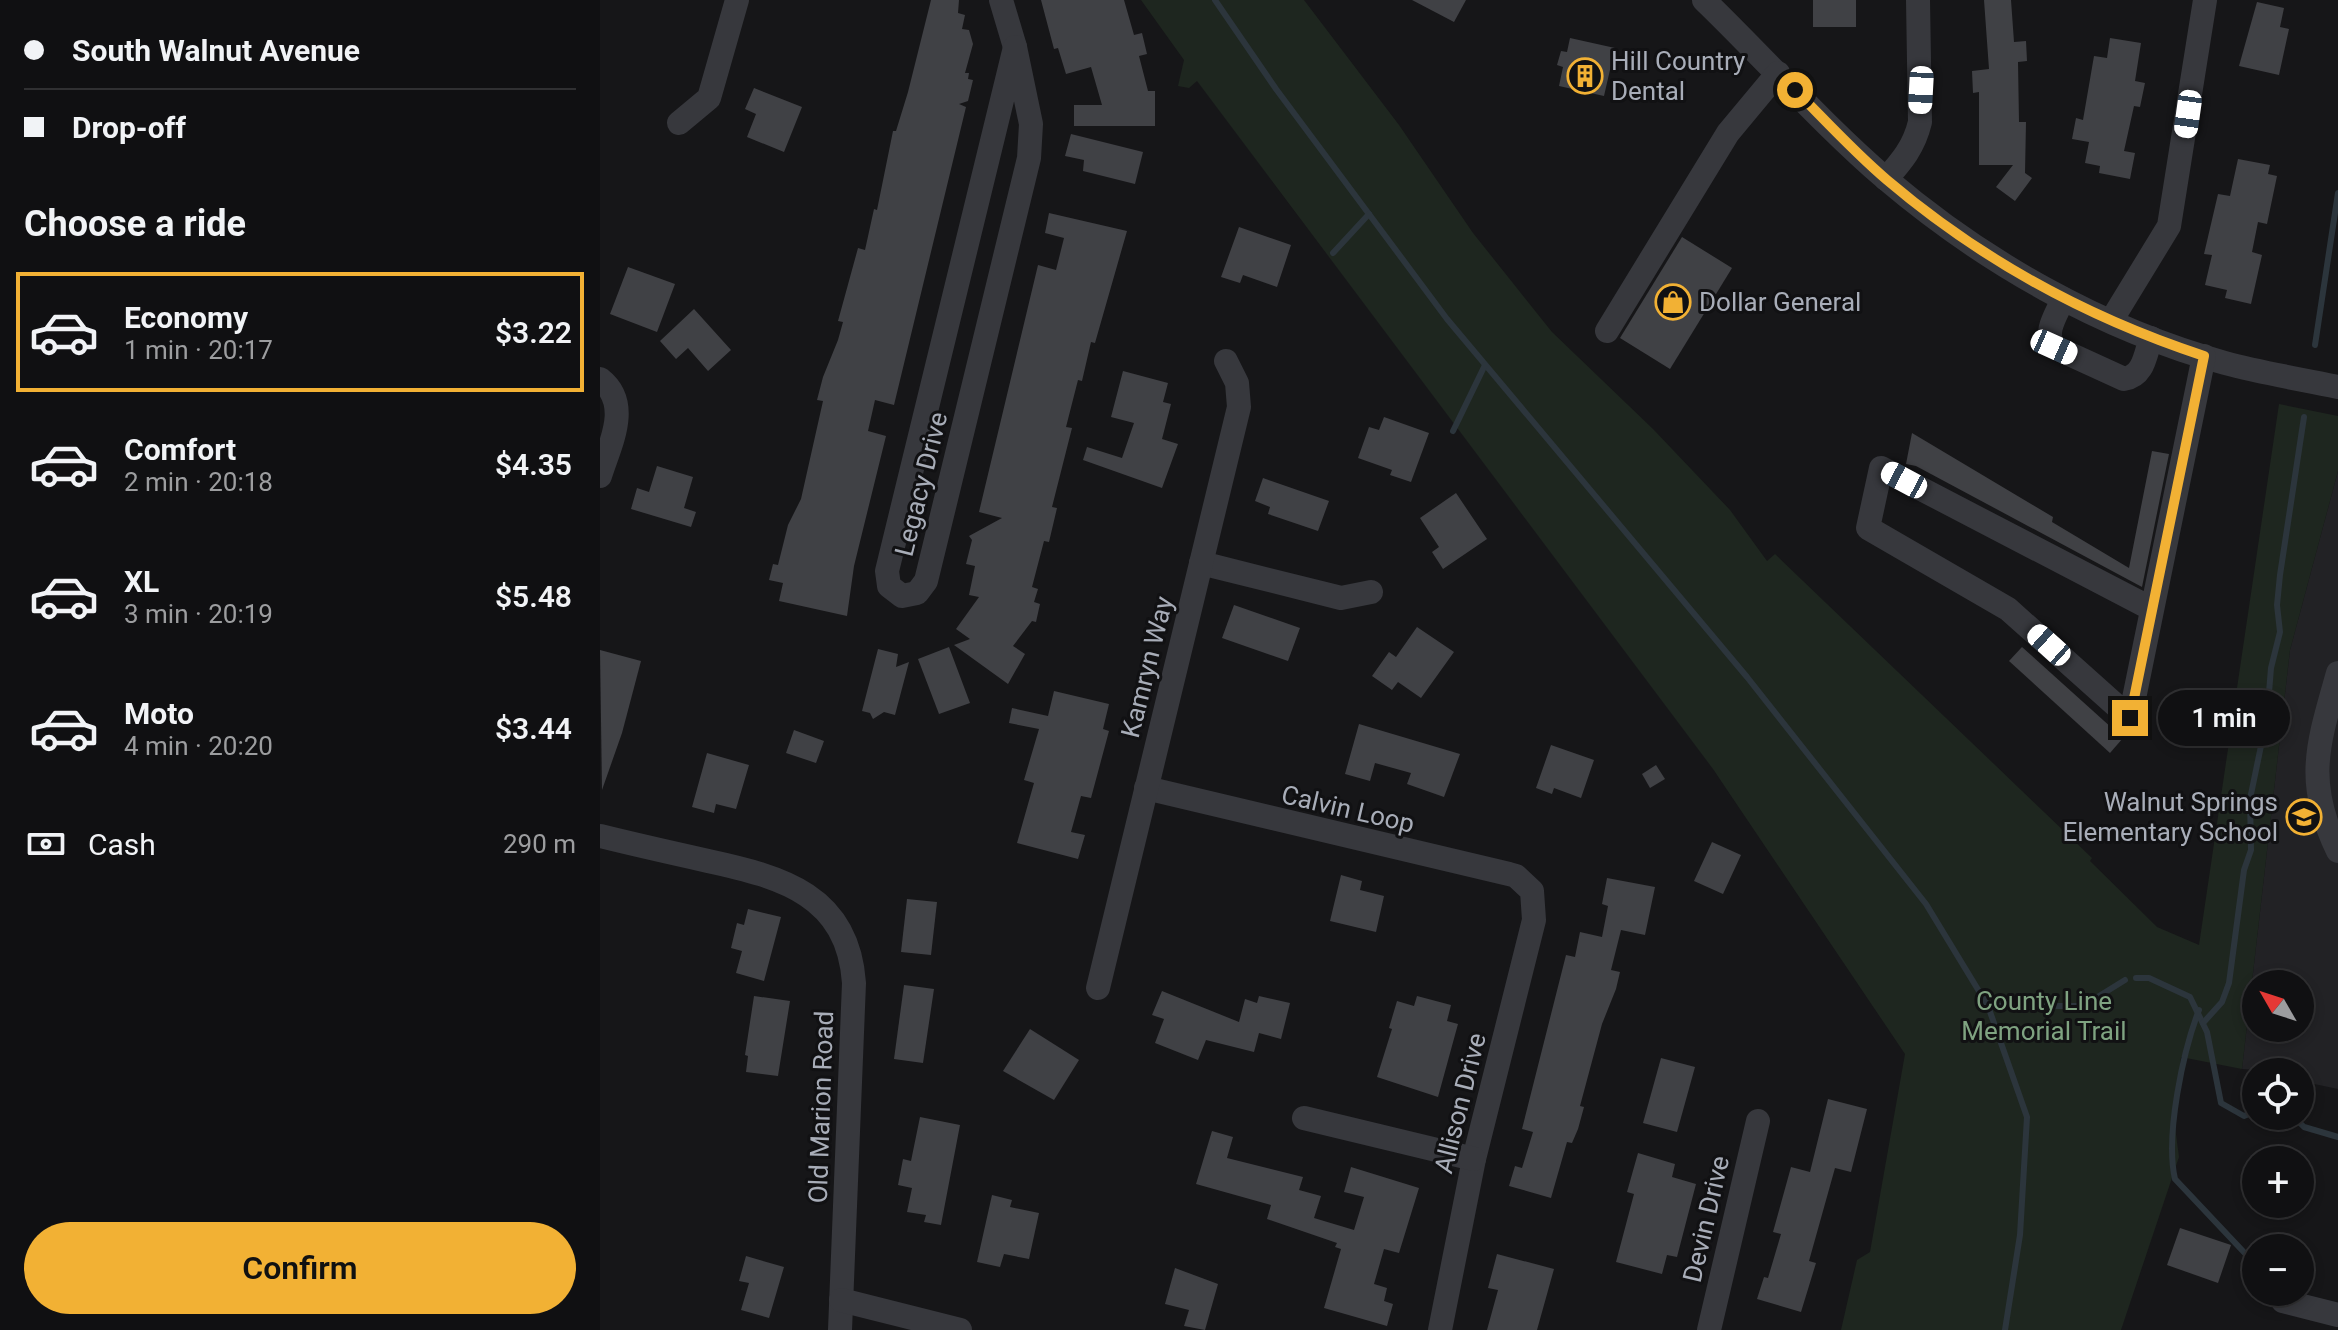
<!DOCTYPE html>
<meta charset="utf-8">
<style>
body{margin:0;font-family:Roboto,sans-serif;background:#19191b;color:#f1f3f6;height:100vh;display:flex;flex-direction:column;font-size:30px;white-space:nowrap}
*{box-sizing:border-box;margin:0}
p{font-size:26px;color:#9c9d9f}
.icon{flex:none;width:44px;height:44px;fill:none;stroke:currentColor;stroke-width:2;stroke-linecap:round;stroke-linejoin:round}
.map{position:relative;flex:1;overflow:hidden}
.sheet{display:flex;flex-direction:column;background:#101012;width:600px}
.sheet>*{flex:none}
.banner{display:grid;align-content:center;height:176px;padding:0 24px;background:#101012}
.needle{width:52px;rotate:309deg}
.controls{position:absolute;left:1642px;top:970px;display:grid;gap:16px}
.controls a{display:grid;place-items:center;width:72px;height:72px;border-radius:50%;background:#101012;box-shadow:0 4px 12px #0003,0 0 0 2px #303032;font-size:40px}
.end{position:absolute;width:36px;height:36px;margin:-18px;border:10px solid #f2b134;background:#111;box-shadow:0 0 0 4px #111}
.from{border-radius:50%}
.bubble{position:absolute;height:56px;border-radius:28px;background:#101012;box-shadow:0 4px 12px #0003,0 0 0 2px #303032;font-size:26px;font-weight:600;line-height:56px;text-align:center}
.car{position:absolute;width:24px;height:48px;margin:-24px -12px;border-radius:10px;box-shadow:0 0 6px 2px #0007;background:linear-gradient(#fff 24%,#345 0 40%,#fff 0 76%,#345 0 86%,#fff 0)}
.banner b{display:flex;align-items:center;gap:28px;height:76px;font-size:30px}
.banner b+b{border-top:2px solid #303032}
.banner i{width:20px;height:20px;background:#f1f3f6}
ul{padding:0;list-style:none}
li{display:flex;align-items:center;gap:24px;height:120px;margin:0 16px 12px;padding:0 8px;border:4px solid transparent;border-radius:0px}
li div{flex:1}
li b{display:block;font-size:30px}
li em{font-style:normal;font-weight:600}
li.current{border-color:#f2b134}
li>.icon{width:72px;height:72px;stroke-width:1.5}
h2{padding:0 24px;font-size:36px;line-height:96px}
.pay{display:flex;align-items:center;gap:20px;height:88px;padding:0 24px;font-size:30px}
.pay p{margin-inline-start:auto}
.action{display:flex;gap:16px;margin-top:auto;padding:16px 24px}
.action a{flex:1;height:92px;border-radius:48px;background:#f2b134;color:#111;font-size:32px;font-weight:600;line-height:92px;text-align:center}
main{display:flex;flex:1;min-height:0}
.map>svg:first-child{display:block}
</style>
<main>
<section class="sheet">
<div class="banner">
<b><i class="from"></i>South Walnut Avenue</b>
<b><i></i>Drop-off</b>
</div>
<h2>Choose a ride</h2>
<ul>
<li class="current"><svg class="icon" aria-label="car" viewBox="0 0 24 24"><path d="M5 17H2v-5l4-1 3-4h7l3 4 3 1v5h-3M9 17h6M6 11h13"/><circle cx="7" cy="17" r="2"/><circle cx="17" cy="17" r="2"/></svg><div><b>Economy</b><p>1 min · 20:17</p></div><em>$3.22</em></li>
<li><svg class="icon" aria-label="car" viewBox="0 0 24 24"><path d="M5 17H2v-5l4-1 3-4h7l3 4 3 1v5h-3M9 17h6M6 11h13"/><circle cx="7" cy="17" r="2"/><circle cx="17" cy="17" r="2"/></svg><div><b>Comfort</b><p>2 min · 20:18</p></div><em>$4.35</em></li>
<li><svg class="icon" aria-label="car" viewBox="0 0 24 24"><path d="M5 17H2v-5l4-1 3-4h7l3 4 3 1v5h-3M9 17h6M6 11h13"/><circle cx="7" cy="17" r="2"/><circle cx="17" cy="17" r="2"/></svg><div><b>XL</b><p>3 min · 20:19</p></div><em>$5.48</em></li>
<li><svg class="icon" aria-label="car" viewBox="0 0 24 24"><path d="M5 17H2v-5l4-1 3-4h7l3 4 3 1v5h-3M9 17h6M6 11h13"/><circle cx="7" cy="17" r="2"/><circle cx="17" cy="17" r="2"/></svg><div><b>Moto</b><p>4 min · 20:20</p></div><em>$3.44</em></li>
</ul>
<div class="pay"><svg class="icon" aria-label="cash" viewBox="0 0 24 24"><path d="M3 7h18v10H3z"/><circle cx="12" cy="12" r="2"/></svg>Cash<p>290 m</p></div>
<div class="action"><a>Confirm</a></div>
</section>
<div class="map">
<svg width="1738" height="1330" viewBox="0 0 1738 1330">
<rect width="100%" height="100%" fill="#161618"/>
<path fill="#222225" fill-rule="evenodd" d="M1738,471V1089L1700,1081V1072L1642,1069L1690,650ZM1656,984H1700V1028H1656Z"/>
<polygon fill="#1e261f" points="541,0 704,0 799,125 873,233 952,332 1053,429 1130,510 1167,561 1175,554 1492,858 1490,861 1557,927 1599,945 1679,404 1738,416 1738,471 1690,650 1642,1069 1581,1057 1575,1127 1579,1157 1521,1330 1241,1330 1257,1260 1270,1252 1305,1054 1113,769 597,81 589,88 578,86 584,60"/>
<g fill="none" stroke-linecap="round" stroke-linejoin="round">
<g stroke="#2c353c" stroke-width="6">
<polyline points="615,0 676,89 847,319 1147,677 1326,904 1388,1006 1427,1117 1420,1235 1405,1330"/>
<polyline points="733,253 769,214"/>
<polyline points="1715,345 1738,193"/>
<polyline points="853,431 885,365"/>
<polyline points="1536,978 1549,978 1590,997 1607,1032 1621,1103 1644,1116 1656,1111"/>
<polyline points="1388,1006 1483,1006 1525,980"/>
<path d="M1599,1010C1583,1051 1565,1136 1575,1179L1656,1265"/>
<polyline points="1603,1023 1622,1002 1629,983 1644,870 1651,850 1650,799 1667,717 1671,668 1680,632 1677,605 1680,575 1704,417"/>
<polyline points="1666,1116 1674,1123 1698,1121 1704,1127 1738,1137"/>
</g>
</g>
<g fill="#404145">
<polygon points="331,0 359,0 358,13 365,15 362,29 369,30 373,44 365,73 369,73 368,79 373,80 368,101 359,104 366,107 294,405 275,400 268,431 286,436 254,566 247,616 179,601 183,583 169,580 173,564 178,565 188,525 201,499 223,401 217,400 223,377 238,340 243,322 238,321 258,248 265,250 274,209 277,210 293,131 296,131 308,92"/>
<polygon points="441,0 524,0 534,35 542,33 547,54 539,56 548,91 555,91 555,126 474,126 474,105 502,105 491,67 466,74 458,48 454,49"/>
<polygon points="812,0 866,0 854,22"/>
<rect x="1213" y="0" width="43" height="27"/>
<polygon points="1384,0 1411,0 1414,42 1426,41 1427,61 1418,62 1419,122 1426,122 1425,173 1432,178 1415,201 1396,187 1413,165 1379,165 1379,92 1373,93 1372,71 1389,69"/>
<polygon points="1657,2 1684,8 1680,27 1689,29 1679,75 1639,66"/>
<polygon points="970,38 1015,48 1004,96 959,86 963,67 957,65 961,51 967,52"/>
<polygon points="1510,38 1541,43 1535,81 1545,83 1540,107 1534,106 1524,151 1535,153 1530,179 1499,173 1500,166 1485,163 1489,142 1472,139 1476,118 1483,120 1494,56 1507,58"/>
<polygon points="154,88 202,107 184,152 147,137 156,114 145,109"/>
<polygon points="471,134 543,152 535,184 483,171 484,160 465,156"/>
<polygon points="1638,159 1670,165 1668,174 1677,176 1667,224 1658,222 1652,252 1662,255 1651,304 1625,298 1627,290 1605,285 1612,255 1604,254 1618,194 1630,196"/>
<polygon points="449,213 527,231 495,343 491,342 482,381 478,380 466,427 472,428 452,507 457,508 449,542 444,541 432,587 438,589 434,602 440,604 436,622 432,621 413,646 425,654 408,684 354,645 370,639 356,629 379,597 369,595 375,566 366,564 372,540 369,536 402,518 379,512 438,265 456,270 464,238 445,233"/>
<polygon points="639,227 691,245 677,287 643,275 640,283 621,277"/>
<polygon points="1082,237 1132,268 1070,369 1020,338"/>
<polygon points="28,267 75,284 57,332 10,314"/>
<polygon points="94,309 131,350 108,371 88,348 76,359 60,341"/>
<polygon points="523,371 568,383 563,402 571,404 562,439 578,444 562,488 483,460 487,447 522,458 534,423 511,417"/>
<polygon points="784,417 829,433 811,482 790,475 792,470 758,458 769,427 779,430"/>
<polygon points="1312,433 1453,517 1452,522 1529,568 1552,451 1569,454 1542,587 1316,466 1306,464"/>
<polygon points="57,466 93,477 84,508 96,512 91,527 31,509 37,488 49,492"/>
<polygon points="663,478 729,501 718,531 668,514 670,507 655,501"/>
<polygon points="856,493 887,539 843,569 832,552 839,547 820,518"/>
<polygon points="634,605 700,628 688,661 622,638"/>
<polygon points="817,627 854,652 821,698 798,682 792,690 772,676 789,652 796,657"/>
<polygon points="349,647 370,703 339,714 318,659"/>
<polygon points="1422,647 1523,738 1510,753 1409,661"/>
<polygon points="278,649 298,654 296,667 309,662 295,715 284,712 273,719 270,713 262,711"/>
<polygon points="0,650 41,661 22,733 2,790"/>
<polygon points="454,691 509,704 503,729 509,731 491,798 481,796 471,832 485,835 478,859 417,843 434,783 424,780 439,729 409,723 412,708 448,716"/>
<polygon points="759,724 860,754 844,797 807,784 811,773 775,763 770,781 745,774"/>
<polygon points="194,730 224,741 216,763 186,753"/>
<polygon points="951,745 994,760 981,798 954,788 952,794 936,788"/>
<polygon points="107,753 149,765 136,809 116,804 114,813 92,807"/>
<polygon points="1056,765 1065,779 1050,788 1042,774"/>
<polygon points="1112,842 1141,855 1123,894 1094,881"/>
<polygon points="741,875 762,881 760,890 784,896 776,932 730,921"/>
<polygon points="1007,878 1055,887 1045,935 1021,930 1011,970 1020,972 1016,989 1002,1024 980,1106 984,1107 978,1129 972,1143 967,1142 951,1198 909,1186 915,1166 922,1168 933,1132 922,1129 966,955 975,957 980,932 1002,937 1008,906 1002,904"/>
<polygon points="307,899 337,902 331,955 301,952"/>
<polygon points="148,909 181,917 164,981 136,973 142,951 131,948 137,923 144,925"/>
<polygon points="304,985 334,989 323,1063 294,1059"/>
<polygon points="562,991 639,1022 645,999 657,1003 659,996 690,1003 681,1039 659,1033 654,1052 606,1040 598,1060 555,1043 564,1019 552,1015"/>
<polygon points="154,996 190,1001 178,1076 146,1072 148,1056 145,1055"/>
<polygon points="817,996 851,1005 847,1021 858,1024 838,1097 777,1077 792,1029 789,1028 797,1001 814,1006"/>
<polygon points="430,1029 479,1060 454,1100 403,1071"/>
<polygon points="1061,1058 1095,1067 1077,1132 1043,1123"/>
<polygon points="1228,1099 1267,1109 1251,1172 1235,1168 1209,1261 1216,1263 1201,1312 1157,1299 1164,1277 1168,1278 1181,1234 1173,1232 1191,1167 1210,1172"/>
<polygon points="320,1117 360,1125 341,1225 324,1222 326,1215 307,1212 312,1188 298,1185 303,1159 311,1161"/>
<polygon points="612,1131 633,1137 627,1158 703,1177 699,1190 721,1196 714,1218 754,1230 764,1197 744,1192 751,1167 819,1188 799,1253 784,1249 774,1284 787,1288 784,1301 793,1304 787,1326 724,1308 741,1249 735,1247 737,1243 667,1219 671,1205 596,1184"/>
<polygon points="1038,1153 1075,1164 1072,1177 1096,1184 1077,1257 1067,1255 1062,1274 1016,1262 1034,1194 1027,1192"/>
<polygon points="392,1195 412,1200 410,1207 439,1213 429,1259 404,1254 400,1267 377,1262"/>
<polygon points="1580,1228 1631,1245 1618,1283 1567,1265"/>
<polygon points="897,1254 954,1269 937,1330 887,1330 898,1290 888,1288"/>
<polygon points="146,1256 184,1267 169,1318 141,1310 149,1283 139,1281"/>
<polygon points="575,1268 618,1284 605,1330 584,1326 589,1310 565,1304"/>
</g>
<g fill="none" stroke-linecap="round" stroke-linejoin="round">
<g stroke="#37383d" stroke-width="24">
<polyline points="401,0 415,47"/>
<path d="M1104,0C1165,59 1222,124 1286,179C1384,262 1501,329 1625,363C1662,373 1700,379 1738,387"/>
<polygon points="415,47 431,124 429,158 326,581 317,593 302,596 289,586 287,571"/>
<polyline points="79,123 109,98 137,0"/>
<path d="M1286,179C1302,161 1314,147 1320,122L1318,0"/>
<path d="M1463,299C1457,314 1443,332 1454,347L1524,379C1544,376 1545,355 1551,338"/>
<polyline points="1511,321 1569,226 1605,0"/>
<polyline points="1007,331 1128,133 1178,73"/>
<path d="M0,379C32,404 10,444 0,476"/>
<polyline points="601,563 741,598 771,592"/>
<polyline points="1552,609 1281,468 1268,528 1408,609 1530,718 1604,356"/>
<path d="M1738,673C1718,744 1704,781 1738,851"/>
<polyline points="546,788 909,874 916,876 932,891 934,920 874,1159 840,1330"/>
<path d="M0,836C36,845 72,853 108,861C182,877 248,895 254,983L240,1330"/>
<polyline points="498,988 639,407 637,383 626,361"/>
<polyline points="704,1118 874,1159"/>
<polyline points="241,1300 360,1330"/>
<polyline points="1683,1301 1738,1315"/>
<polyline points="1109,1330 1158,1121"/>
</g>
</g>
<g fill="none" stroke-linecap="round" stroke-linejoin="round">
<path stroke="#f2b134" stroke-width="10" d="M1195,90C1225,120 1254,152 1287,180C1380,259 1488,318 1604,356L1530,718"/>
</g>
<defs>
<symbol id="building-ring" viewBox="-11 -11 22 22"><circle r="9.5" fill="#111113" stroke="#f2b134" stroke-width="1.5"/><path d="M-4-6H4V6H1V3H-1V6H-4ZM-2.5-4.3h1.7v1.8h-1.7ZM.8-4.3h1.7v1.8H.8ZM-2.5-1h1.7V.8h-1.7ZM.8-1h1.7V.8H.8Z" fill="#f2b134"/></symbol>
<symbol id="shop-ring" viewBox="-11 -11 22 22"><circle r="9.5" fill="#111113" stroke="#f2b134" stroke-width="1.5"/><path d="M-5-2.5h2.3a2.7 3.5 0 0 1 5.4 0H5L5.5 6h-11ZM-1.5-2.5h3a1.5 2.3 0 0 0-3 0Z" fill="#f2b134"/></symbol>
<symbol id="school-ring" viewBox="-11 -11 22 22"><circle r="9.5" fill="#111113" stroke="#f2b134" stroke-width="1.5"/><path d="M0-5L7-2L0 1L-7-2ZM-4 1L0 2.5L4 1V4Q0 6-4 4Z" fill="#f2b134"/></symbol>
</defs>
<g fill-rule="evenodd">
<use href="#building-ring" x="965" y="56" width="40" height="40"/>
<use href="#shop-ring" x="1053" y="282" width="40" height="40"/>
<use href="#school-ring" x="1684" y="797" width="40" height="40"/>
</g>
<g text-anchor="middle" stroke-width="6" stroke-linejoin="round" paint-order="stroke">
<g font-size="26" fill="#a8adb8" stroke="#111113" text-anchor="start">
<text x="1011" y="70">Hill Country<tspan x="1011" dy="30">Dental</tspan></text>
<text x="1099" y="311">Dollar General</text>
<text x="1678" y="811" text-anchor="end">Walnut Springs<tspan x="1678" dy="30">Elementary School</tspan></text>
</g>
<g font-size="26" fill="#a8adb8" stroke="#111113">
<text transform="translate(321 484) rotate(-76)" y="9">Legacy Drive</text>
<text transform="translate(547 667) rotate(-76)" y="9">Kamryn Way</text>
<text transform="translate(748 809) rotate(13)" y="9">Calvin Loop</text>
<text transform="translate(860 1103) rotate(-76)" y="9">Allison Drive</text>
<text transform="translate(221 1107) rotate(-88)" y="9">Old Marion Road</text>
<text transform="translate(1106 1219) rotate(-77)" y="9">Devin Drive</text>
</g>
<g font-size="26" fill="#7fa381" stroke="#111113">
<text x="1444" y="1010">County Line<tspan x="1444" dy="30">Memorial Trail</tspan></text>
</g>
</g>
</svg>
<div class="controls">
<a><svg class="needle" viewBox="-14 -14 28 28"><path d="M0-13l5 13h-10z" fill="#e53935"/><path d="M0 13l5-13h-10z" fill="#9c9d9f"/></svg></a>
<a><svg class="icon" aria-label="locate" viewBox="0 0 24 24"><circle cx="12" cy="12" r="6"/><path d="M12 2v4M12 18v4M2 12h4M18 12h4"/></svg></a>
<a>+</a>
<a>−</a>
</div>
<i class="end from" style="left:1195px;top:90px"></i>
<i class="end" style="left:1530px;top:718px"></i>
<div class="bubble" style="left:1558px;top:690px;width:132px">1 min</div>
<i class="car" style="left:1321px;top:90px;rotate:183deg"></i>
<i class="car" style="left:1588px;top:114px;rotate:188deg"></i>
<i class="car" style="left:1454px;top:347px;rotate:114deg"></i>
<i class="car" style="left:1304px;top:480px;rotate:298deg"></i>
<i class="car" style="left:1449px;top:645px;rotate:312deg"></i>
</div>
</main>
